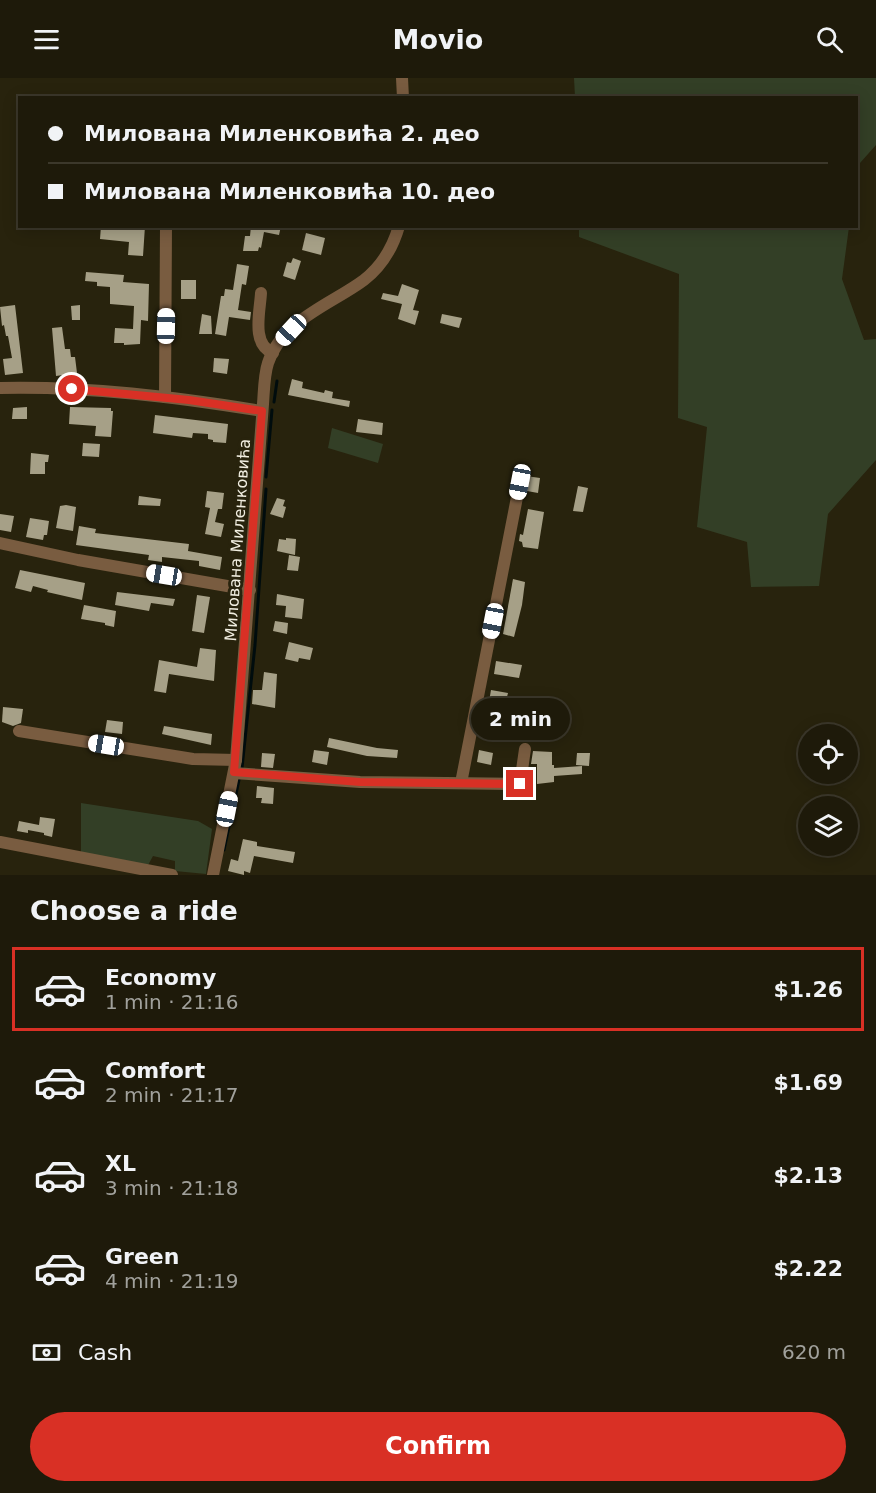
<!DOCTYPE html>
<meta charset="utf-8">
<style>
body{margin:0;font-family:"DejaVu Sans",sans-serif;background:#2b2718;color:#f1f3f6;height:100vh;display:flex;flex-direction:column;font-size:22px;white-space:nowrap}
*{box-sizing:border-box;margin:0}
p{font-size:20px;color:#a1a19c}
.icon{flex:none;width:33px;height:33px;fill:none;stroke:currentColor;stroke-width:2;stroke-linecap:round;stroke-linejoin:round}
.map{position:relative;height:797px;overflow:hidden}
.side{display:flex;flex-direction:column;background:#1e1a0a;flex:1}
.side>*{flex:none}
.top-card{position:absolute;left:18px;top:18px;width:840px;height:132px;border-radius:0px;box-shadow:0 3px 15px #0003,0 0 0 2px #3c382b;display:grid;align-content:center;height:132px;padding:0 30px;background:#1e1a0a}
.buttons{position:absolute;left:798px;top:646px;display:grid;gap:12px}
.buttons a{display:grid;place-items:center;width:60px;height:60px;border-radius:50%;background:#1e1a0a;box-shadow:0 3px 15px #0003,0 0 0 2px #3c382b;font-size:30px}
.end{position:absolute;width:27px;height:27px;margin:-14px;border:8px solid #d93025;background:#fff;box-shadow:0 0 0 3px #fff}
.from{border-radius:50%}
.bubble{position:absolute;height:42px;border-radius:21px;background:#1e1a0a;box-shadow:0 3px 15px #0003,0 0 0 2px #3c382b;font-size:20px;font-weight:700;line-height:42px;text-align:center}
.car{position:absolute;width:18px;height:36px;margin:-18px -9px;border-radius:8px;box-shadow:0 0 4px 2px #0007;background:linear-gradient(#fff 24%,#345 0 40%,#fff 0 76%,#345 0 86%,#fff 0)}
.top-card b{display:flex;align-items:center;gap:21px;height:57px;font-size:22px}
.top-card b+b{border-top:2px solid #3c382b}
.top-card i{width:15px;height:15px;background:#f1f3f6}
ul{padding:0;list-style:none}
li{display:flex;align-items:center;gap:18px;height:84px;margin:0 12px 9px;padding:0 18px;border:3px solid transparent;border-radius:0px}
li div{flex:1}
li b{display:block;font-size:22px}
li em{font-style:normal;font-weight:700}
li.selected{border-color:#d93025}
li>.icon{width:54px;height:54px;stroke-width:1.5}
h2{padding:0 30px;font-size:27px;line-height:72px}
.pay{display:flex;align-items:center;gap:15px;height:66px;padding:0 30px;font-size:22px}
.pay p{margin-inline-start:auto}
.cta{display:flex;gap:12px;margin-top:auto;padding:12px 30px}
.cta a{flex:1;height:69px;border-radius:36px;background:#d93025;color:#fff;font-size:24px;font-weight:700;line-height:69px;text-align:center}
header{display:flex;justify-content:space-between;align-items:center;height:78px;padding:0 30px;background:#1e1a0a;font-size:27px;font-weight:700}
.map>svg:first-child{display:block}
</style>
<header><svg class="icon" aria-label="menu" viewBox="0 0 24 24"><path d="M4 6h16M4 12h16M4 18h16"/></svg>Movio<svg class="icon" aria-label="search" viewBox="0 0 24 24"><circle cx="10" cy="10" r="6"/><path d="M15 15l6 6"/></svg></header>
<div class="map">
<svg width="876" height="797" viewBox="0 0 876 797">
<rect width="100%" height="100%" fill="#28230d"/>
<g fill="#333f26">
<polygon points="574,0 876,0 876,67 860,85 857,110 856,20 575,19"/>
<polygon points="579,149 849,149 842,201 864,262 876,261 876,382 828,436 819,508 751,509 747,464 697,449 707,349 678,340 679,196 579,159"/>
<polygon points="332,350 383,366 378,385 328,370"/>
<polygon points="81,725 198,743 212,751 206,796 175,793 175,783 153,778 147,789 81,775"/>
</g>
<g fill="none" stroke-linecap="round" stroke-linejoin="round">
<g stroke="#000c0d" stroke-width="3">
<polyline points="274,324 277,303"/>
<polyline points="266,399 272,332"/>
<polyline points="242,690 255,567 266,411"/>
<polyline points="224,772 239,702"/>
</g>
</g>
<g fill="#a6a087">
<polygon points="101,148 145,148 143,178 128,177 129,164 100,161"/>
<polygon points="251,148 281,148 279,157 264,154 261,170 259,169 258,173 243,173 245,158 250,158"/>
<polygon points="306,155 325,160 321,177 302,172"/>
<polygon points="293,180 301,183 295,202 283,198 287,184 291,185"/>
<polygon points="237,186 249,188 246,207 242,206 238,232 251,234 250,242 229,239 226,258 215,256 221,218 224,218 225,211 233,212"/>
<polygon points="86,194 124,197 123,204 149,206 148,243 141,242 140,266 124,267 124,265 114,265 115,250 133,251 134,228 110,226 110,209 97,208 97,204 85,203"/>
<rect x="181" y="202" width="15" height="19"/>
<polygon points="402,206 419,212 413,232 419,233 415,247 398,241 402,226 381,221 383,215 398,218"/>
<polygon points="15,227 23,295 5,297 3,281 12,280 8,258 6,258 4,247 2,248 0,229"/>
<polygon points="80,227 80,242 72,242 71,228"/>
<polygon points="202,236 211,238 212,256 199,256"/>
<polygon points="442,236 462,240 459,250 440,245"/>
<polygon points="62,249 65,271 70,271 71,279 75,279 77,295 56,298 52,250"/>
<polygon points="214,280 229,281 227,296 213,294"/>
<polygon points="292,301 303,304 302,310 324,315 325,312 333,314 332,320 350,323 349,329 288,317"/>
<polygon points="27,329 27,341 12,341 13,330"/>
<polygon points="70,329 111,330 111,333 113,333 111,359 95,358 96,348 69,346"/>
<polygon points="155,337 228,346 226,365 213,364 213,362 208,361 208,356 193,355 192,360 153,355"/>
<polygon points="358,341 383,345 382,357 356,354"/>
<polygon points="83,365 100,366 99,379 82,378"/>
<polygon points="31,375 49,377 48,384 45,384 45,396 30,396"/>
<polygon points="526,398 540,400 538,415 527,413 528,405"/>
<polygon points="578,408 588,410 583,434 573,433"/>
<polygon points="207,413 224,415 222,431 218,431 215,444 224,446 221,459 205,456 210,430 205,429"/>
<polygon points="139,418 161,421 160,428 138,427"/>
<polygon points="277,420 285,422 283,428 286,429 283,440 270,436"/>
<polygon points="66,427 76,429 73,453 56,450 60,428"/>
<polygon points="528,431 544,434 538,471 523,469 522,464 519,463 520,456 523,457"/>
<polygon points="0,436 14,438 11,454 0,452"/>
<polygon points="30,440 49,443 47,457 44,457 43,462 26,459"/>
<polygon points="79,448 96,451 95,455 189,466 188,473 222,479 220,492 199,488 199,483 162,479 162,484 148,482 149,477 76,467"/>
<polygon points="286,460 296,461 295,477 277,473 279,461 286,462"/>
<polygon points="289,477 300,479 298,493 287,492"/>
<polygon points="20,492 85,505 82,522 47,514 48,512 33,508 31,514 15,510"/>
<polygon points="513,501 525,504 522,527 514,559 503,556"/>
<polygon points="117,514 175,521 173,528 151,525 149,533 115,527"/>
<polygon points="277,516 304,521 302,541 285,539 286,528 276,527"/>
<polygon points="197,517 210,519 204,555 192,553"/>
<polygon points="84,527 116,533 114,549 105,547 105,545 81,541"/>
<polygon points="275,543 288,545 287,556 273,553"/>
<polygon points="289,564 313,570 310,582 299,580 298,584 285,581"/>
<polygon points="200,570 216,572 214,603 169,596 166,615 154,613 159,582 197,589"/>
<polygon points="496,583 522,587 519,600 494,596"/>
<polygon points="264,594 277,596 275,630 252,626 253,612 262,612"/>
<polygon points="491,612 508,615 499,649 485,646"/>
<polygon points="3,629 23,631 21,645 13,648 2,644"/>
<polygon points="518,635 528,637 523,657 514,655"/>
<polygon points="107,642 123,644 122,656 105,654"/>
<polygon points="164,648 212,656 211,667 162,656"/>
<polygon points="329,660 377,670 398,672 397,680 367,678 327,669"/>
<polygon points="314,672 329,674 327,687 312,684"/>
<polygon points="479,672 493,675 491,687 477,684"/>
<polygon points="533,673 552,674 552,687 554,687 554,690 582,688 582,696 554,698 554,704 537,706 537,686 531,686"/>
<polygon points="262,675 275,676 273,690 261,689"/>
<polygon points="577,675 590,675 589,688 576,687"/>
<polygon points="257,708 274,710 273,726 261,725 262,720 256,720"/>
<polygon points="40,739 55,741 52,759 44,757 44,755 28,752 28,755 17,753 19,743 39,747"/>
<polygon points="243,761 257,764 257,768 295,774 293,785 254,778 250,795 244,793 244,797 228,793 231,781 238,783"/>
</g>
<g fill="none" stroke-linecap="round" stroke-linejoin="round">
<g stroke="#795c40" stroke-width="12">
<polyline points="402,0 403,20"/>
<path d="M261,215C260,234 251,266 273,275"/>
<path d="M0,310C88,308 176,319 262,333"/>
<polyline points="165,319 166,148"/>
<polyline points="0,465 78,482 250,512"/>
<polyline points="19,653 193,681 236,682"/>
<polyline points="234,695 360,704 520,706 525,671"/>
<polyline points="461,705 520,404"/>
<polyline points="0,764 172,797"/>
<path d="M213,797L236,682L263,326C264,313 264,297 268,285C282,242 332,226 364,202C382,188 393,169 399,148"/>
</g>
</g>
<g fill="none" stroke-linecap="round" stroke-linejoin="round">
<polyline stroke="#d93025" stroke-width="8" points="72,311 189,322 262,333 234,694 360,704 520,706"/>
</g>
<g text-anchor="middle" stroke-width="6" stroke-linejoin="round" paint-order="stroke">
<g font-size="16" fill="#f1eee1" stroke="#28230d">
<text transform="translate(237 462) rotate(-86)" y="6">Милована Миленковића</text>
</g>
</g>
</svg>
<div class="buttons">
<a><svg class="icon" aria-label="locate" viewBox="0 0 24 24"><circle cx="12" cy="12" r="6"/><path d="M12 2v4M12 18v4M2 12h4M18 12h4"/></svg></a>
<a><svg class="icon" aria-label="layers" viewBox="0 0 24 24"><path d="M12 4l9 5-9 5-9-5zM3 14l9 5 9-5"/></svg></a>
</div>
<i class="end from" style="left:72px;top:311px"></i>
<i class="end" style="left:520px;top:706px"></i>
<div class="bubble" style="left:471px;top:620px;width:99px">2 min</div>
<i class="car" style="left:166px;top:248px;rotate:1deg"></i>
<i class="car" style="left:291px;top:252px;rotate:223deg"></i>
<i class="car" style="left:520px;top:404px;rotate:191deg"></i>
<i class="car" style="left:164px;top:497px;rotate:280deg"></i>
<i class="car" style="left:493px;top:543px;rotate:191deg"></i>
<i class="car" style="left:106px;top:667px;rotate:279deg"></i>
<i class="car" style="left:227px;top:731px;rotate:11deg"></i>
<div class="top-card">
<b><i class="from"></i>Милована Миленковића 2. део</b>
<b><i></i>Милована Миленковића 10. део</b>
</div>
</div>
<section class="side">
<h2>Choose a ride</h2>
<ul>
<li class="selected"><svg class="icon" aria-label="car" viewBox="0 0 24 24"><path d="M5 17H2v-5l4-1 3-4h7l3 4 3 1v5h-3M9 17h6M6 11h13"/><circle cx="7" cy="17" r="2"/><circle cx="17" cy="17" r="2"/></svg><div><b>Economy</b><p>1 min · 21:16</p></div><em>$1.26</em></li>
<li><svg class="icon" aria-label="car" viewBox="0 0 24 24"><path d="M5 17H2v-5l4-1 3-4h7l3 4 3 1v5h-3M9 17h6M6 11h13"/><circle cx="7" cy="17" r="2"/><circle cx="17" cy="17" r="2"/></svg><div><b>Comfort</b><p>2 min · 21:17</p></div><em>$1.69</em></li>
<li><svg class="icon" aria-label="car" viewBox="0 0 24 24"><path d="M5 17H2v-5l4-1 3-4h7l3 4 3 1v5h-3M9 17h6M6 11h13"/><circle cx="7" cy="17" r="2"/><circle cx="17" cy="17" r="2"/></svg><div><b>XL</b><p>3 min · 21:18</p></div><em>$2.13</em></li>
<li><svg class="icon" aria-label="car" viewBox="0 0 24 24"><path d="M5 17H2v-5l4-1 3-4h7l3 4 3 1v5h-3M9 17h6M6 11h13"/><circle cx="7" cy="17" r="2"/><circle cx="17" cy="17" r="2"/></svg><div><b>Green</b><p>4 min · 21:19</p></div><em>$2.22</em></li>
</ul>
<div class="pay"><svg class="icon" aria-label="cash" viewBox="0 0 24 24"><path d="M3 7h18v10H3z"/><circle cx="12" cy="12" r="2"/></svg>Cash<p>620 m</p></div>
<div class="cta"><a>Confirm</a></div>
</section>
